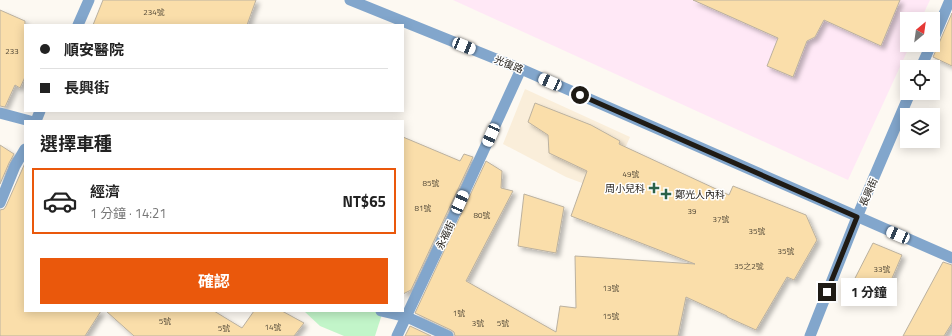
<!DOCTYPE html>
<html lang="zh-TW">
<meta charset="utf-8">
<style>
body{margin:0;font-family:"Titillium Web","Noto Sans TC",sans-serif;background:#f2f2f2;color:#222;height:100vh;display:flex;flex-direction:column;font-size:15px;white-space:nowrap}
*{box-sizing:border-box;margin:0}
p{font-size:13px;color:#767676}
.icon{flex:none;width:22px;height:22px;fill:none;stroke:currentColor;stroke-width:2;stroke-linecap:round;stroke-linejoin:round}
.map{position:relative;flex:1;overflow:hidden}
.drawer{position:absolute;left:24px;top:120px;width:380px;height:192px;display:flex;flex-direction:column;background:#fff;border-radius:0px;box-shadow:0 2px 10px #0003}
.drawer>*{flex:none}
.guide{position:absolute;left:24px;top:24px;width:380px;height:88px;border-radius:0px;box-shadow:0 2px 10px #0003;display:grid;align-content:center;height:88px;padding:0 16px;background:#fff}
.needle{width:26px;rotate:29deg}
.fabs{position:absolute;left:900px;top:12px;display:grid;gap:8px}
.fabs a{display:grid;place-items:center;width:40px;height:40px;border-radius:0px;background:#fff;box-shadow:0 2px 10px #0003;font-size:20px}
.end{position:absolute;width:18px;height:18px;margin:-9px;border:5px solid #1f1b15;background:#fff;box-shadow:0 0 0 2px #fff}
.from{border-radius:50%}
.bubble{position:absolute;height:28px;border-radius:0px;background:#fff;box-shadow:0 2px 10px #0003;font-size:13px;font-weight:700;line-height:28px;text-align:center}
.car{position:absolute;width:12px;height:24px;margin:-12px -6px;border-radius:5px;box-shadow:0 0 3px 1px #0007;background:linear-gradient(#fff 24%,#345 0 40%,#fff 0 76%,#345 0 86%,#fff 0)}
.guide b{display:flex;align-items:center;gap:14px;height:38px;font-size:15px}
.guide b+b{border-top:1px solid #e0e0e0}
.guide i{width:10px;height:10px;background:#222}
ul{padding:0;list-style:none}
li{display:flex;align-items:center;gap:12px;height:66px;margin:0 8px 6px;padding:0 8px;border:2px solid transparent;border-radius:0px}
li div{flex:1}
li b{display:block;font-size:15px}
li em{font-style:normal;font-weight:700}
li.on{border-color:#ea580c}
li>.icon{width:36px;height:36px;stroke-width:1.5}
h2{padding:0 16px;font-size:18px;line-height:48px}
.action{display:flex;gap:8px;margin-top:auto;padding:8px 16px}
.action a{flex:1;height:46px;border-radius:0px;background:#ea580c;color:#fff;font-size:16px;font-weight:700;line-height:46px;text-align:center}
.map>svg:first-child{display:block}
</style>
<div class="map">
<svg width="952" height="336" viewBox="0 0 952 336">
<defs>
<filter id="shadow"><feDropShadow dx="3.5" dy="3.5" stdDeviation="2" flood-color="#0004"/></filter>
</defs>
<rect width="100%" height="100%" fill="#fdf9f2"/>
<polygon fill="#ffe8f6" points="453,0 930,0 921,19 907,19 907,45 910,45 848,180"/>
<polygon fill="#faeeda" points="525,89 630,137 606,192 566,177 503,144"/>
<polygon fill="#c2f5c9" points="304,311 383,311 375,336 344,336 320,326"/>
<g fill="#fadeaa" stroke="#bbb19f" filter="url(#shadow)">
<polygon points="103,0 256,0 247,25 93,25"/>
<polygon points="693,0 900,0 881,46 824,20 815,37 807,41 793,77 767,66 778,38"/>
<polygon points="0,10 25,21 25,77 20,88 15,85 5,107 0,106"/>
<polygon points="952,13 952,66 933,57"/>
<polygon points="535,103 591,125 620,141 619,144 729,195 733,186 806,215 817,240 794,280 787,277 756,330 727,317 727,316 686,297 678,336 455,336 454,332 451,330 415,313 486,161 502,171 501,188 513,191 466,281 556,332 560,306 576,308 575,256 695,264 571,216 587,171 549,153 548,135 528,122"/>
<polygon points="403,137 460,161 464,154 473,157 411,290 403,294"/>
<polygon points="0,145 14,154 9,163 0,184"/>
<polygon points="25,163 25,311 101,311 85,336 0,336 0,210 4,209 6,206"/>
<polygon points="524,194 564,207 556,253 518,246"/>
<polygon points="873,243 902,255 883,299 851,286"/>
<polygon points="943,262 952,265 952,323 944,336 903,336"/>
<polygon points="106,311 214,311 242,328 254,311 282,311 304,323 294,336 134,336"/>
<polygon points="410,326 431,336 405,336"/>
</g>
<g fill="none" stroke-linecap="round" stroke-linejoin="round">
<g stroke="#82a6cc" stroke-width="11">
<polyline points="0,113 30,121"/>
<polyline points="381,311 407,317"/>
</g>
<g stroke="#82a6cc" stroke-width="11">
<polyline points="933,40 950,0"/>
<polyline points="921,67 931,45"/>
<polyline points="407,317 448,336"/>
<polyline points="397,336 454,215 521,69"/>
<polyline points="810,336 857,217 910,93"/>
</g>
<g stroke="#82a6cc" stroke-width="11">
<polyline points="350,0 521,69 952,258"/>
<polyline points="78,25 89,0"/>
<polyline points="36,121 40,111"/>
<polyline points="0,203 15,166 25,149"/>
</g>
</g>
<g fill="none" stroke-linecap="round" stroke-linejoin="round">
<polyline stroke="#1f1b15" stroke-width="5" points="580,95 857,217 827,292"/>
</g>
<g fill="#2b6249" stroke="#fff" stroke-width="1.5">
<path d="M652 182h4v4h4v4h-4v4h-4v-4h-4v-4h4z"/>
<path d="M664 188h4v4h4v4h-4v4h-4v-4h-4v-4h4z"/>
</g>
<g text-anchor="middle" stroke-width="3" stroke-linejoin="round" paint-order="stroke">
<g font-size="8" fill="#564c3a">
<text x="154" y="15">234號</text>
<text x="12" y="54">233</text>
<text x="631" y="177">49號</text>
<text x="431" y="186">85號</text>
<text x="423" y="211">81號</text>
<text x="692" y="214">39</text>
<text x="482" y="218">80號</text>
<text x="721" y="222">37號</text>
<text x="757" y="234">35號</text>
<text x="786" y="254">35號</text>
<text x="749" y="269">35之2號</text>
<text x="882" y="272">33號</text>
<text x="611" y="291">13號</text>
<text x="459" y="316">1號</text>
<text x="611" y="319">15號</text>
<text x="165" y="324">5號</text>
<text x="478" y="326">3號</text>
<text x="503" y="326">5號</text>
<text x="273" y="330">14號</text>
<text x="224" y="331">5號</text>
</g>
<g font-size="10" fill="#1f1b15" stroke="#fff">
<text transform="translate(509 64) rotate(22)" y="4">光復路</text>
<text transform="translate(868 192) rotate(-67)" y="4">長興街</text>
<text transform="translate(445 235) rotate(-65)" y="4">永福街</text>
</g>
<g font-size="10" fill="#1f1b15" stroke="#fff" text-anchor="end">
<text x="645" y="192">周小兒科</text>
<text x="675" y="198" text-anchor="start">鄭光人內科</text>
</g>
</g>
</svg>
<div class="fabs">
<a><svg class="needle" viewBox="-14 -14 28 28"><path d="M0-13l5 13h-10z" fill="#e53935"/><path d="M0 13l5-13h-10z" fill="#767676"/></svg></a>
<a><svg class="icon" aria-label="locate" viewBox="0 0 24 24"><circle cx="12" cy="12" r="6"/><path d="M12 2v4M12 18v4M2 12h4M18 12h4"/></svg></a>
<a><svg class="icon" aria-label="layers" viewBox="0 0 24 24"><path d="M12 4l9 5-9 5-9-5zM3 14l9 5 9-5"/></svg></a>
</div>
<i class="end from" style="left:580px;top:95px"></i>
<i class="end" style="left:827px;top:292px"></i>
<div class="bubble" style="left:841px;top:278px;width:56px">1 分鐘</div>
<i class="car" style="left:464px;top:46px;rotate:112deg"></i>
<i class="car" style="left:550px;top:82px;rotate:294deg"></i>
<i class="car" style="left:491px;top:135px;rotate:204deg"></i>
<i class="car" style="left:460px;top:202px;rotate:24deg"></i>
<i class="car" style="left:898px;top:235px;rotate:293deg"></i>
<div class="guide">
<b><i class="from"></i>順安醫院</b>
<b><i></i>長興街</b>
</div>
<section class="drawer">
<h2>選擇車種</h2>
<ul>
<li class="on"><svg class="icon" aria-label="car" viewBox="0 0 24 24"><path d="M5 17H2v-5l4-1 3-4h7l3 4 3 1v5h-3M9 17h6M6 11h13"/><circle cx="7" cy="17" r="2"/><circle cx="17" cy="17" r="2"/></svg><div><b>經濟</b><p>1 分鐘 · 14:21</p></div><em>NT$65</em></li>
</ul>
<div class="action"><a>確認</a></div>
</section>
</div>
